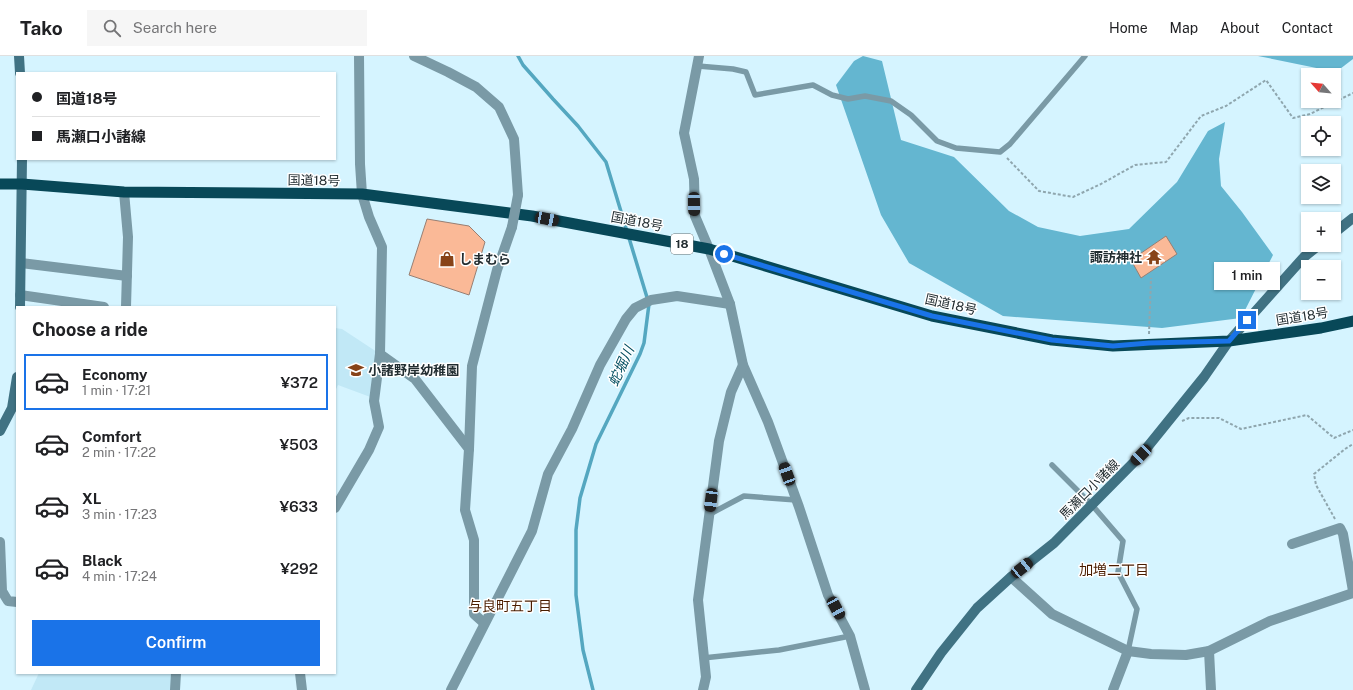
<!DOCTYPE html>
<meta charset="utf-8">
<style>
body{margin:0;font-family:"Public Sans","Noto Sans JP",sans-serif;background:#f6f6f6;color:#202124;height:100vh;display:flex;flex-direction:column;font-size:15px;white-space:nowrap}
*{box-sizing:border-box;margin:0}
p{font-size:13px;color:#757577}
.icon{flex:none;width:22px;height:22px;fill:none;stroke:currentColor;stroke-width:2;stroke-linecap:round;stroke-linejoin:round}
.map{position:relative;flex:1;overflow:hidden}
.sheet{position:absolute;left:16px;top:250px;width:320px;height:368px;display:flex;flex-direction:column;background:#fff;border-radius:0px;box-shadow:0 1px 3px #0004}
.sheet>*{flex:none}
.top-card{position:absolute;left:16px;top:16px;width:320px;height:88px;border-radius:0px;box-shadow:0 1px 3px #0004;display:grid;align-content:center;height:88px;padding:0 16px;background:#fff}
.needle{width:26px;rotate:297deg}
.controls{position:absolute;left:1301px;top:12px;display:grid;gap:8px}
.controls a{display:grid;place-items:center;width:40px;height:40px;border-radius:0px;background:#fff;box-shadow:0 1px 3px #0004;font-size:20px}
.end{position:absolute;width:18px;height:18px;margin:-9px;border:5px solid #1a73e8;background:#fff;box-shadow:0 0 0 2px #fff}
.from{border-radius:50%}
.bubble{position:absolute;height:28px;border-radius:0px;background:#fff;box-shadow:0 1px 3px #0004;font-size:13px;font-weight:600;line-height:28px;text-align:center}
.car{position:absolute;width:12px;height:24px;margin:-12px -6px;border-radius:5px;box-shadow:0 0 3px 1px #0007;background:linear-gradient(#222 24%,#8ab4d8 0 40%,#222 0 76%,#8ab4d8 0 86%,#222 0)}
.top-card b{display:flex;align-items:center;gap:14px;height:38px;font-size:15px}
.top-card b+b{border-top:1px solid #e0e0e0}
.top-card i{width:10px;height:10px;background:#202124}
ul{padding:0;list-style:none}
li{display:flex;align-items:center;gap:12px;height:56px;margin:0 8px 6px;padding:0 8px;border:2px solid transparent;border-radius:0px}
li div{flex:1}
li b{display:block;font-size:15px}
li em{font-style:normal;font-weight:600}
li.on{border-color:#1a73e8}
li>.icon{width:36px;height:36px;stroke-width:1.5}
h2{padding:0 16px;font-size:18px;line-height:48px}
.action{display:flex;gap:8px;margin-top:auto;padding:8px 16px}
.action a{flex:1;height:46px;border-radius:0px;background:#1a73e8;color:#fff;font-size:16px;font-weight:600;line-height:46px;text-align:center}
header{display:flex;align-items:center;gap:24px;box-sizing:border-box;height:56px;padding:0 20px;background:#fff;border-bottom:1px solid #e0e0e0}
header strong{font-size:19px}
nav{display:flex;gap:22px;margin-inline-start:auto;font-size:14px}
.search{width:280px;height:36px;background:#f6f6f6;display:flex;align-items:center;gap:10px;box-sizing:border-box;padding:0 14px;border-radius:0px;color:#757577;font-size:15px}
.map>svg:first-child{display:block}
</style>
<header>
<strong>Tako</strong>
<div class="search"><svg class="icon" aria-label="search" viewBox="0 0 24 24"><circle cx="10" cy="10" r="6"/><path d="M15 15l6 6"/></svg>Search here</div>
<nav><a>Home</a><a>Map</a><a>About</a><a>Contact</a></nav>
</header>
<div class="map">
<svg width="1353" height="634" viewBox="0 0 1353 634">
<rect width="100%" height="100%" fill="#d5f4ff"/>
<g fill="#c1e8f6">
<polygon points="335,272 342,273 380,298 373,342 338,329 335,335"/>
<polygon points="39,617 179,617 179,634 31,634"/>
</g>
<g fill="#64b6d0">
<polygon points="863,0 882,5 901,84 954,101 1009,155 1038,171 1080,180 1129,173 1177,126 1208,75 1225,66 1219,103 1221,130 1242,156 1273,199 1241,262 1162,272 1003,260 909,207 881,159 836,29 854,5"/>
<polygon points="1258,0 1353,0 1353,3 1336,16"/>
</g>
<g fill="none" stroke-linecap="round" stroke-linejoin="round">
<polyline stroke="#54a7c0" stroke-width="3.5" points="518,0 523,9 553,43 578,70 606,106 649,248 644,287 640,298 596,388 580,442 576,474 576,539 583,594 593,634"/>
</g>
<g fill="#fab997" stroke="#977f73">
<polygon points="427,163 469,170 485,186 469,239 409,219"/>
<polygon points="1166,180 1177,198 1141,222 1131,204"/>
</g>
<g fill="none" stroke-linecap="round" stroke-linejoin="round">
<g stroke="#8fa6ae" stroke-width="2" stroke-dasharray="3 2" stroke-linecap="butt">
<polyline points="1007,102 1039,135 1073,141 1101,128 1135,109 1166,106 1201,60 1226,50 1266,24 1293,62 1310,58 1353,37"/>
<polyline points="1149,278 1151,222"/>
<polyline points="1182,365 1189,362 1219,362 1241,373 1307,359 1334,382 1353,374"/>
<polyline points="1335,463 1316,429 1314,418 1345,393 1353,388"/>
</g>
<g stroke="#7a9aa6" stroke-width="5.5">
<polyline points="698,10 733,13 746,16 755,39 813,29 832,39 848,43 865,40 891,45 911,59 937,85 956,92 1000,96 1010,88 1085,0"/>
<polyline points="1052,409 1092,449 1123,485 1118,516 1137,553 1128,595"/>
<polyline points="710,458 744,440 796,444"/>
<polyline points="703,602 779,594 850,580"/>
</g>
<g stroke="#7a9aa6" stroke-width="10">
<polyline points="414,0 448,16 476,31 499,51 514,83 518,139"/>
<polyline points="699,0 684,77 694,123 695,160 709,193 730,248 743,309 768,366 799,451 828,539 850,580 865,634"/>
<polyline points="124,136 128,181 126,251"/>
<polyline points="21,207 127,220"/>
<polyline points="20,239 104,251"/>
<polyline points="380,298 415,323 469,393 465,454 474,484 474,558 484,567"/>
<polyline points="469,393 472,310 497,214 512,171"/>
<polyline points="335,452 369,394 379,371 374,345 380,298 382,191 369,161 362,138 360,108 359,0"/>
<polyline points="0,486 2,535 8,545 17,546"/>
<polyline points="1292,488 1340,472 1343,478 1353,535"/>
<polyline points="1011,521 1052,558 1128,595 1151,598 1186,599 1209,595 1270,565 1353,537"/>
<polyline points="1209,595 1211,634"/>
<polyline points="300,617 302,634"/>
<polyline points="175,634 176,617"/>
<polyline points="451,634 532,475 548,418 572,373 600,309 626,263 635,252 651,244 677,240 730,248"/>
<polyline points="703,634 706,621 698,544 719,385 731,336 743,309"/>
<polyline points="1113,634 1128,595"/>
</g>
<g stroke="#407283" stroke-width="10">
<polyline points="19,0 20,17"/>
<polyline points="1334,177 1353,162"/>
<polyline points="20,251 22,103"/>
<polyline points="0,375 12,352 17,321"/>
<polyline points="916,634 941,597 977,552 1011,521 1054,487 1141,399 1204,321 1229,285 1304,201 1319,189"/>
</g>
<polyline stroke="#084858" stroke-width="11" points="0,128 22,128 124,136 362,138 532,160 709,193 932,260 1052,284 1113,290 1229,285 1321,272 1353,265"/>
<polyline stroke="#7a9aa6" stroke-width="10" points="512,171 518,139"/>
</g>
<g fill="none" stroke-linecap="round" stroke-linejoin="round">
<polyline stroke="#1a73e8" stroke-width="5" points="724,198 932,260 1052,284 1113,290 1149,287 1229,285 1247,264"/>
</g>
<defs>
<symbol id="temple-bare" viewBox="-9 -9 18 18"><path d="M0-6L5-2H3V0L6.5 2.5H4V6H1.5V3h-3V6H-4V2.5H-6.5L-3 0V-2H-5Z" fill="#874318" stroke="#fff" stroke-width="2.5" paint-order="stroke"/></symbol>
<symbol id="shop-bare" viewBox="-9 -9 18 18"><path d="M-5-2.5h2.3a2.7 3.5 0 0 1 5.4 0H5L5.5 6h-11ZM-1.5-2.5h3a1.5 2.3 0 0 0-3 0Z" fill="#874318" stroke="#fff" stroke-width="2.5" paint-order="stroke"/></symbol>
<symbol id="school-bare" viewBox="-9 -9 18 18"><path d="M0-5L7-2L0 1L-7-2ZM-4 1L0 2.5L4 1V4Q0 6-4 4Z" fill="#874318" stroke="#fff" stroke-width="2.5" paint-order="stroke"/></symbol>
</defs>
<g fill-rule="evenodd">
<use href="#temple-bare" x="1143" y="190" width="22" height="22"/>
<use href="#shop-bare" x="436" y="192" width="22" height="22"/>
<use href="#school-bare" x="345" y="303" width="22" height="22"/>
</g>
<g text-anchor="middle" stroke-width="3" stroke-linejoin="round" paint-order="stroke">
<rect fill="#fff" stroke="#646c6f" stroke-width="1" x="671" y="178" width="22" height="20" rx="3"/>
<g font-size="12" font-weight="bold" fill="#222d31">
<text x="682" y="192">18</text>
</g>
<g font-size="13" fill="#222d31" stroke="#fff">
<text transform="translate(314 124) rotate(1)" y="5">国道18号</text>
<text transform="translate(637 165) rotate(11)" y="5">国道18号</text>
<text transform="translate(951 248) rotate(13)" y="5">国道18号</text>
<text transform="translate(1302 260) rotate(-9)" y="5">国道18号</text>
<text transform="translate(1089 433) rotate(-45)" y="5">馬瀬口小諸線</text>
</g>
<g font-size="13" font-weight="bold" fill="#222d31" stroke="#fff" text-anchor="start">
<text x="1142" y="206" text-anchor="end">諏訪神社</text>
<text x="459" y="208">しまむら</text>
<text x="368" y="319">小諸野岸幼稚園</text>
</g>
<g font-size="14" font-style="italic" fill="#014d5f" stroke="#fff">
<text transform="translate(621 310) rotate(-66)" y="5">蛇堀川</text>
</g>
<g font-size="14" fill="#4a1d00" stroke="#fff">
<text x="1114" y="519">加増二丁目</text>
<text x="510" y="555">与良町五丁目</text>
</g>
</g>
</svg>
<div class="controls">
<a><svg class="needle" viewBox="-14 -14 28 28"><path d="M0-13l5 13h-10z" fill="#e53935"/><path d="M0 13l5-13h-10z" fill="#757577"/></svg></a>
<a><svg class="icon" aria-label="locate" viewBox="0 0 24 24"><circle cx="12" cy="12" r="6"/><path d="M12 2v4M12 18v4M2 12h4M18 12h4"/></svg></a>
<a><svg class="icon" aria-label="layers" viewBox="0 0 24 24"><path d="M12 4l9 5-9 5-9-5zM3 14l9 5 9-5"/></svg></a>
<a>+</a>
<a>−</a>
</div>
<i class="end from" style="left:724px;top:198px"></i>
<i class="end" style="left:1247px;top:264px"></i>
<div class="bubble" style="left:1214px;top:206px;width:66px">1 min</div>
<i class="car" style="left:694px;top:148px;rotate:179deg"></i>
<i class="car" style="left:547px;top:163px;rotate:101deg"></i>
<i class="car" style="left:1141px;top:399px;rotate:225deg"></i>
<i class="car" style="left:787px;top:418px;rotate:340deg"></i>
<i class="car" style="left:711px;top:444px;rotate:187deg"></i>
<i class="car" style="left:1022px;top:512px;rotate:51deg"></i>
<i class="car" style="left:836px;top:552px;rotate:152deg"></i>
<div class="top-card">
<b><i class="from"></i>国道18号</b>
<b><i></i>馬瀬口小諸線</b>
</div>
<section class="sheet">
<h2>Choose a ride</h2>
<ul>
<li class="on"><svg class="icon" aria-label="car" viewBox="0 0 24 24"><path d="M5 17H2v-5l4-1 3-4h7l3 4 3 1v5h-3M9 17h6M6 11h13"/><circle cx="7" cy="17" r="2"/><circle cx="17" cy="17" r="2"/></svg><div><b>Economy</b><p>1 min · 17:21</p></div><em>¥372</em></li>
<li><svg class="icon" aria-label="car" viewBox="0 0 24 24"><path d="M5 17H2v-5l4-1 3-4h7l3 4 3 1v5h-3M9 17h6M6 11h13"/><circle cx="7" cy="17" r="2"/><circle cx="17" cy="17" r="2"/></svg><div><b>Comfort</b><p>2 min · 17:22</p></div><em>¥503</em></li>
<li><svg class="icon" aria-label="car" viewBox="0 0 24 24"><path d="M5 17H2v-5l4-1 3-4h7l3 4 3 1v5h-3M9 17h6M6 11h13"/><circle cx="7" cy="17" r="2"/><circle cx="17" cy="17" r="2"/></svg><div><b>XL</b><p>3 min · 17:23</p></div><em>¥633</em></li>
<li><svg class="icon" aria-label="car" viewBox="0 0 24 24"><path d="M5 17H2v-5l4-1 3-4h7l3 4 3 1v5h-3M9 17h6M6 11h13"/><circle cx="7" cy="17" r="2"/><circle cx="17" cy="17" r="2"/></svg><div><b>Black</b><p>4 min · 17:24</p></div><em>¥292</em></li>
</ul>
<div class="action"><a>Confirm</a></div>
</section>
</div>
